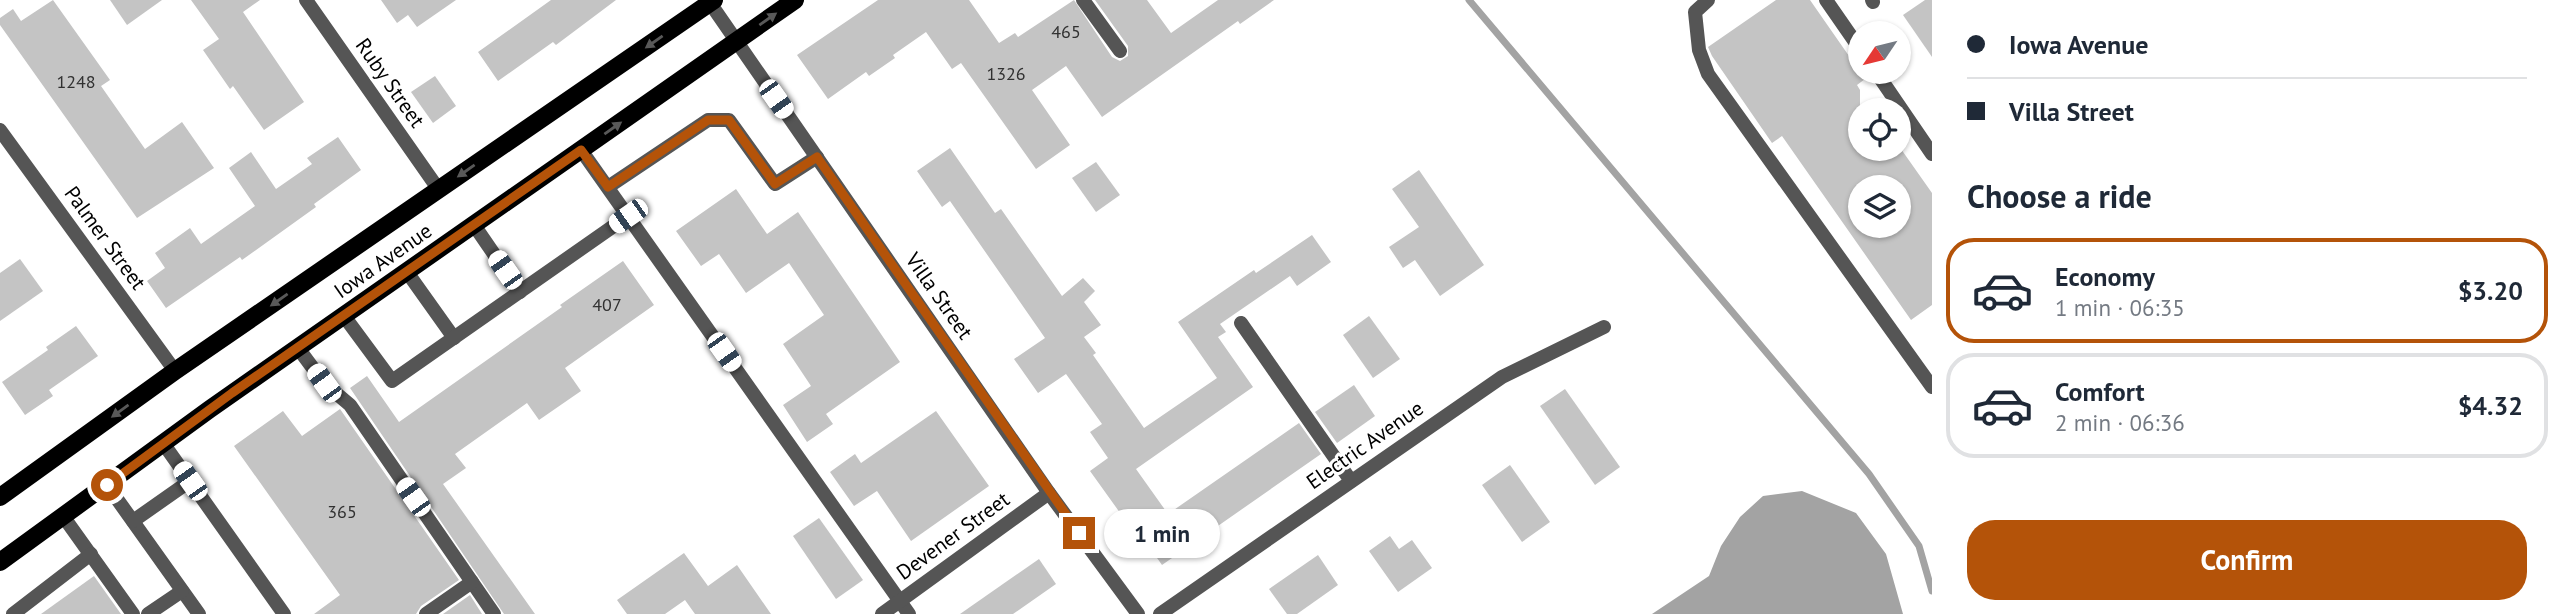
<!DOCTYPE html>
<meta charset="utf-8">
<style>
body{margin:0;font-family:"PT Sans",sans-serif;background:#f2f2f3;color:#1f2937;height:100vh;display:flex;flex-direction:column;font-size:26px;white-space:nowrap}
*{box-sizing:border-box;margin:0}
p{font-size:23px;color:#747a83}
.icon{flex:none;width:38px;height:38px;fill:none;stroke:currentColor;stroke-width:2;stroke-linecap:round;stroke-linejoin:round}
.map{position:relative;flex:1;overflow:hidden}
.side{display:flex;flex-direction:column;background:#fff;width:630px}
.side>*{flex:none}
.guide{display:grid;align-content:center;height:154px;padding:0 35px;background:#fff}
.needle{width:46px;rotate:235deg}
.tools{position:absolute;left:1848px;top:21px;display:grid;gap:14px}
.tools a{display:grid;place-items:center;width:63px;height:63px;border-radius:50%;background:#fff;box-shadow:0 2px 5px #0004;font-size:35px}
.end{position:absolute;width:32px;height:32px;margin:-16px;border:9px solid #b45309;background:#fff;box-shadow:0 0 0 4px #fff}
.from{border-radius:50%}
.bubble{position:absolute;height:49px;border-radius:24px;background:#fff;box-shadow:0 2px 5px #0004;font-size:23px;font-weight:600;line-height:49px;text-align:center}
.car{position:absolute;width:21px;height:42px;margin:-21px -10px;border-radius:9px;box-shadow:0 0 5px 2px #0007;background:linear-gradient(#fff 24%,#345 0 40%,#fff 0 76%,#345 0 86%,#fff 0)}
.guide b{display:flex;align-items:center;gap:24px;height:66px;font-size:26px}
.guide b+b{border-top:2px solid #e0e1e3}
.guide i{width:18px;height:18px;background:#1f2937}
ul{padding:0;list-style:none}
li{display:flex;align-items:center;gap:21px;height:105px;margin:0 14px 10px;padding:0 21px;border:4px solid #e0e1e3;border-radius:28px}
li div{flex:1}
li b{display:block;font-size:26px}
li em{font-style:normal;font-weight:600}
li.current{border-color:#b45309}
li>.icon{width:63px;height:63px;stroke-width:1.5}
h2{padding:0 35px;font-size:32px;line-height:84px}
.cta{display:flex;gap:14px;margin-top:auto;padding:14px 35px}
.cta a{flex:1;height:80px;border-radius:28px;background:#b45309;color:#fff;font-size:28px;font-weight:600;line-height:80px;text-align:center}
main{display:flex;flex:1;min-height:0}
.map>svg:first-child{display:block}
</style>
<main>
<div class="map">
<svg width="1932" height="614" viewBox="0 0 1932 614">
<rect width="100%" height="100%" fill="#fff"/>
<polygon fill="#a3a3a3" points="1802,491 1856,513 1886,554 1903,614 1652,614 1709,576 1721,546 1740,517 1763,496"/>
<g fill="none" stroke-linecap="round" stroke-linejoin="round">
<polyline stroke="#a3a3a3" stroke-width="7" points="1469,0 1869,474 1919,546 1932,591"/>
</g>
<g fill="#c4c4c4" fill-rule="evenodd">
<polygon points="53,0 110,80 101,86 145,149 182,122 214,168 137,218 0,25 0,18 13,9 21,21"/>
<polygon points="110,0 162,0 127,25"/>
<polygon points="191,0 260,0 243,12 304,102 264,130 233,86 230,89 203,50 219,39"/>
<polygon points="381,0 456,0 417,27 408,15 397,23"/>
<polygon points="551,0 616,0 556,45 553,42 498,81 478,52"/>
<polygon points="878,0 969,0 999,43 1015,33 1018,37 1074,0 1112,57 1120,61 1128,56 1128,46 1095,0 1147,0 1171,33 1218,0 1274,0 1240,24 1238,21 1102,117 1066,66 1032,90 1070,145 1036,169 961,63 952,69 926,32 893,55 895,58 869,76 866,72 828,99 797,55"/>
<path d="M1776,0H1810L1865,79L1857,85L1860,90V149H1901L1932,193V305L1911,320L1782,136L1772,143L1712,56L1708,47ZM1860,187H1899V226H1860Z"/>
<polygon points="1925,0 1932,0 1932,57 1903,15"/>
<polygon points="435,76 456,106 433,123 411,92"/>
<polygon points="338,137 361,170 314,204 316,207 270,240 242,260 240,257 166,308 147,281 165,268 155,253 190,228 201,244 255,206 229,168 251,152 276,189 312,164 307,158"/>
<polygon points="950,148 995,213 1001,209 1062,296 1083,278 1095,291 1084,302 1101,325 1084,337 1096,353 1093,355 1144,428 1217,378 1178,322 1254,270 1256,273 1312,235 1331,262 1297,286 1290,276 1220,324 1226,332 1218,337 1253,387 1136,469 1168,514 1299,423 1321,454 1162,565 1126,514 1123,517 1090,471 1108,458 1090,432 1102,424 1066,374 1038,393 1014,359 1045,338 950,201 942,207 917,171"/>
<polygon points="1096,162 1120,195 1096,212 1072,178"/>
<polygon points="1419,170 1484,265 1440,296 1415,260 1403,268 1389,247 1419,227 1392,189"/>
<polygon points="736,189 767,234 798,212 900,362 826,414 833,424 807,442 783,405 811,386 783,344 824,315 789,263 746,293 719,254 701,266 676,231"/>
<polygon points="20,259 43,291 0,321 0,273"/>
<polygon points="623,261 654,305 565,368 581,391 539,420 527,403 455,454 466,468 443,484 535,614 504,614 350,388 367,376 399,422 562,307 560,305"/>
<polygon points="1369,316 1400,359 1373,378 1343,335"/>
<polygon points="76,326 98,356 49,390 53,396 25,415 2,382 48,350 46,347"/>
<polygon points="1354,385 1375,416 1337,443 1315,412"/>
<polygon points="1565,389 1620,467 1595,485 1540,406"/>
<polygon points="340,409 459,580 421,606 416,614 314,614 340,595 234,446 283,411 302,436"/>
<polygon points="936,411 989,486 911,541 877,491 854,506 830,472 855,454 861,463"/>
<polygon points="1510,465 1550,522 1522,542 1482,485"/>
<polygon points="819,518 863,580 836,599 793,536"/>
<polygon points="1390,536 1399,549 1412,540 1432,568 1398,592 1369,551"/>
<polygon points="684,553 708,586 737,565 771,614 695,614 685,600 665,614 627,614 617,600"/>
<polygon points="1318,555 1338,585 1297,614 1287,614 1269,589"/>
<polygon points="1039,559 1056,584 1013,614 960,614"/>
<polygon points="94,576 121,614 41,614"/>
<polygon points="470,595 482,614 443,614"/>
</g>
<g fill="none" stroke-linecap="round" stroke-linejoin="round">
<g stroke="#555" stroke-width="14">
<polyline points="1083,0 1120,51"/>
<polyline points="1708,0 1695,12 1699,50 1708,74 1932,387"/>
<polyline points="1826,0 1860,49"/>
<polyline points="1872,0 1873,2"/>
<polyline points="1876,72 1932,154"/>
<polyline points="581,150 909,614"/>
<polyline points="608,187 708,120 729,120 775,184 817,157"/>
<polyline points="474,225 520,292"/>
<polyline points="407,272 454,338"/>
<polyline points="344,316 392,381 628,216"/>
<polyline points="1241,323 1351,481"/>
<polyline points="298,348 324,383 350,405 494,614"/>
<polyline points="163,443 284,614"/>
<polyline points="107,485 199,614"/>
<polyline points="63,516 133,614"/>
<polyline points="133,521 190,481"/>
<polyline points="13,614 91,554"/>
<polyline points="148,614 182,591"/>
<polyline points="426,614 472,582"/>
</g>
<g stroke="#555" stroke-width="14">
<polyline points="306,0 439,190"/>
<polyline points="708,0 1049,493 1138,614"/>
<polyline points="0,130 175,371"/>
<polyline points="882,614 1049,493"/>
<polyline points="1160,614 1502,377 1604,327"/>
</g>
<g stroke="#000" stroke-width="18">
<polyline points="0,497 175,371 714,0"/>
<polyline points="0,562 210,409 795,0"/>
</g>
</g>
<defs><path id="oneway-solid" d="M-6-.8H1V-3.2L6.5 0L1 3.2V.8H-6Z" transform="scale(1.75)"/></defs>
<g fill="#595959">
<use href="#oneway-solid" transform="translate(768 19) rotate(-35)"/>
<use href="#oneway-solid" transform="translate(654 42) rotate(145)"/>
<use href="#oneway-solid" transform="translate(613 128) rotate(-35)"/>
<use href="#oneway-solid" transform="translate(466 171) rotate(145)"/>
<use href="#oneway-solid" transform="translate(279 300) rotate(145)"/>
<use href="#oneway-solid" transform="translate(120 411) rotate(144)"/>
</g>
<g fill="none" stroke-linecap="round" stroke-linejoin="round">
<polyline stroke="#b45309" stroke-width="9" points="107,485 232,393 581,150 608,187 708,120 729,120 775,184 817,157 1079,533"/>
</g>
<g text-anchor="middle" stroke-width="6" stroke-linejoin="round" paint-order="stroke">
<g font-size="18" fill="#313131">
<text x="1066" y="38">465</text>
<text x="1006" y="80">1326</text>
<text x="76" y="88">1248</text>
<text x="607" y="311">407</text>
<text x="342" y="518">365</text>
</g>
<g font-size="21" fill="#000" stroke="#fff">
<text transform="translate(390 83) rotate(55)" y="7">Ruby Street</text>
<text transform="translate(105 238) rotate(54)" y="7">Palmer Street</text>
<text transform="translate(383 261) rotate(-35)" y="7">Iowa Avenue</text>
<text transform="translate(939 296) rotate(55)" y="7">Villa Street</text>
<text transform="translate(1365 445) rotate(-35)" y="7">Electric Avenue</text>
<text transform="translate(953 536) rotate(-36)" y="7">Devener Street</text>
</g>
</g>
</svg>
<div class="tools">
<a><svg class="needle" viewBox="-14 -14 28 28"><path d="M0-13l5 13h-10z" fill="#e53935"/><path d="M0 13l5-13h-10z" fill="#747a83"/></svg></a>
<a><svg class="icon" aria-label="locate" viewBox="0 0 24 24"><circle cx="12" cy="12" r="6"/><path d="M12 2v4M12 18v4M2 12h4M18 12h4"/></svg></a>
<a><svg class="icon" aria-label="layers" viewBox="0 0 24 24"><path d="M12 4l9 5-9 5-9-5zM3 14l9 5 9-5"/></svg></a>
</div>
<i class="end from" style="left:107px;top:485px"></i>
<i class="end" style="left:1079px;top:533px"></i>
<div class="bubble" style="left:1104px;top:509px;width:116px">1 min</div>
<i class="car" style="left:776px;top:99px;rotate:145deg"></i>
<i class="car" style="left:628px;top:216px;rotate:235deg"></i>
<i class="car" style="left:505px;top:270px;rotate:325deg"></i>
<i class="car" style="left:724px;top:352px;rotate:145deg"></i>
<i class="car" style="left:324px;top:383px;rotate:324deg"></i>
<i class="car" style="left:190px;top:481px;rotate:325deg"></i>
<i class="car" style="left:413px;top:497px;rotate:325deg"></i>
</div>
<section class="side">
<div class="guide">
<b><i class="from"></i>Iowa Avenue</b>
<b><i></i>Villa Street</b>
</div>
<h2>Choose a ride</h2>
<ul>
<li class="current"><svg class="icon" aria-label="car" viewBox="0 0 24 24"><path d="M5 17H2v-5l4-1 3-4h7l3 4 3 1v5h-3M9 17h6M6 11h13"/><circle cx="7" cy="17" r="2"/><circle cx="17" cy="17" r="2"/></svg><div><b>Economy</b><p>1 min · 06:35</p></div><em>$3.20</em></li>
<li><svg class="icon" aria-label="car" viewBox="0 0 24 24"><path d="M5 17H2v-5l4-1 3-4h7l3 4 3 1v5h-3M9 17h6M6 11h13"/><circle cx="7" cy="17" r="2"/><circle cx="17" cy="17" r="2"/></svg><div><b>Comfort</b><p>2 min · 06:36</p></div><em>$4.32</em></li>
</ul>
<div class="cta"><a>Confirm</a></div>
</section>
</main>
